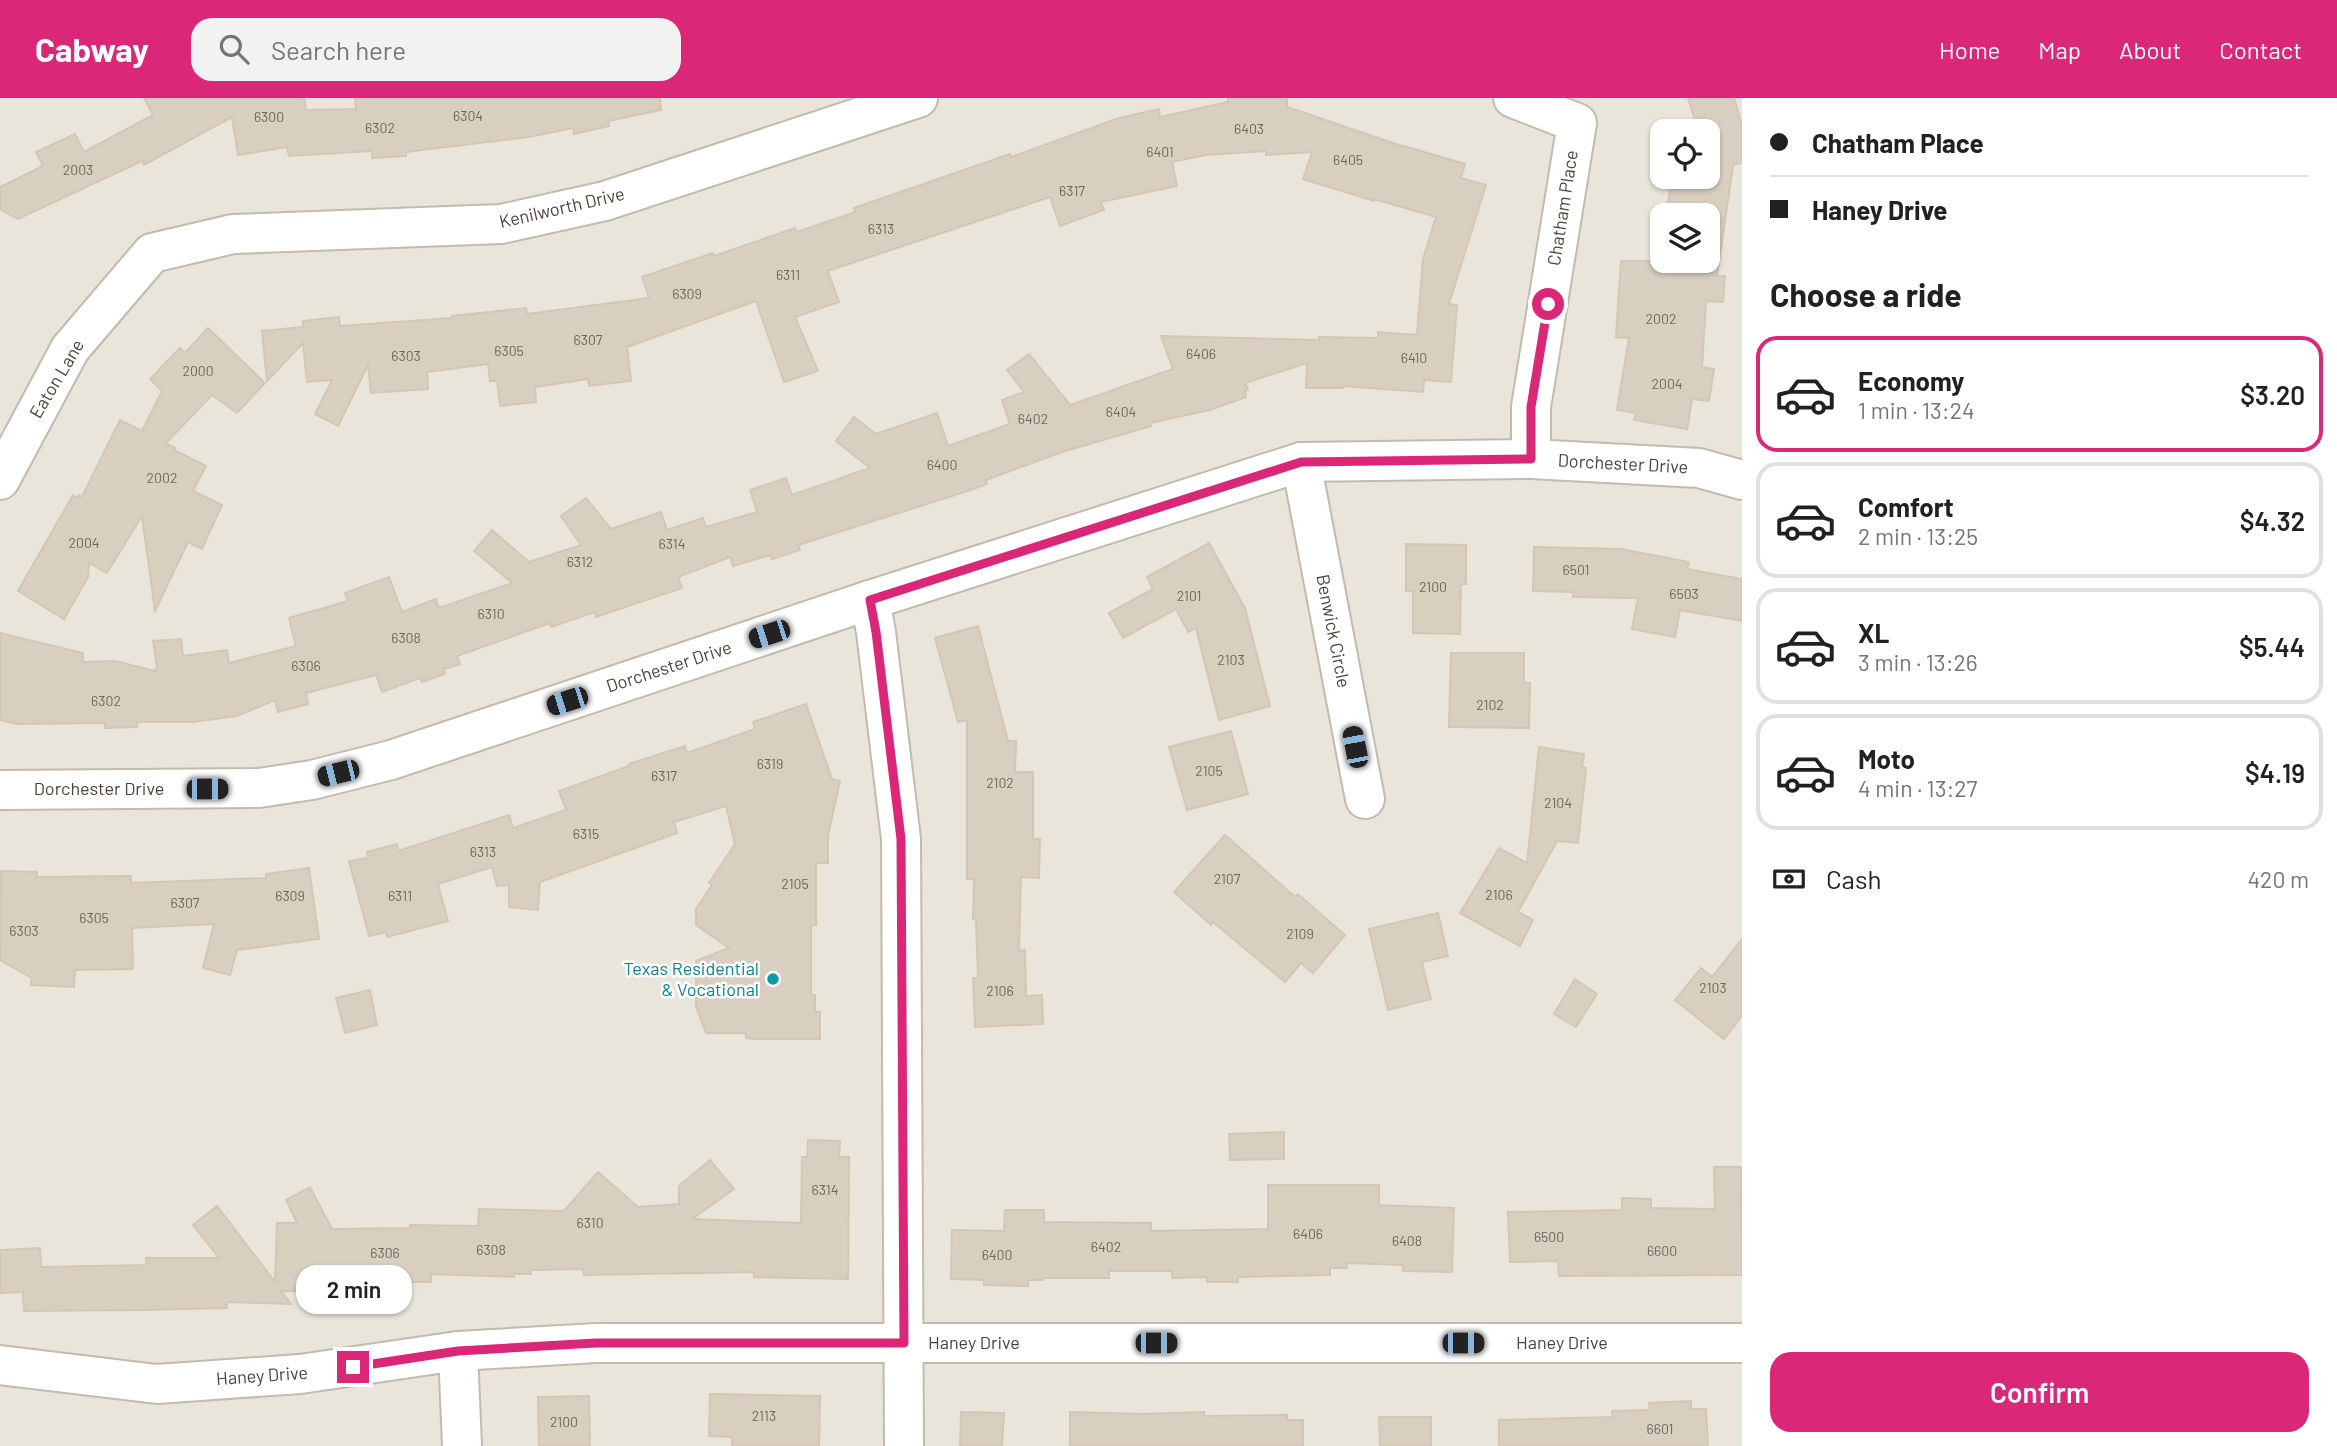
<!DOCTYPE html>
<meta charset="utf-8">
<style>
body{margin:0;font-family:Barlow,sans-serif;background:#f2f2f2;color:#202124;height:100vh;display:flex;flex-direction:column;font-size:26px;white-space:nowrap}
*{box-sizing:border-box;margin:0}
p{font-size:23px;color:#757577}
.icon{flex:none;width:38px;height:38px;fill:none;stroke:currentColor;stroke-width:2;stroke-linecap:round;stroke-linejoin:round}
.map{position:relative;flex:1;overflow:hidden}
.sheet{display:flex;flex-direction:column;background:#fff;width:595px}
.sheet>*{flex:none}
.banner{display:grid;align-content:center;height:154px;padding:0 28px;background:#fff}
.controls{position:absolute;left:1650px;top:21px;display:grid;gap:14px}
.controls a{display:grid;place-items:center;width:70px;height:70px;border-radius:14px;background:#fff;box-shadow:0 2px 5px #0004;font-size:35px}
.end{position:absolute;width:32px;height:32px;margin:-16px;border:9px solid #db2777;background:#fff;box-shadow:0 0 0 4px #fff}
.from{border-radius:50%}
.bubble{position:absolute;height:49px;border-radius:21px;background:#fff;box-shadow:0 2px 5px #0004;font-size:23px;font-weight:600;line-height:49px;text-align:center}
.car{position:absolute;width:21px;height:42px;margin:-21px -10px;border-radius:9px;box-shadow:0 0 5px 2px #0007;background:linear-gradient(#222 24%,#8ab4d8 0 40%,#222 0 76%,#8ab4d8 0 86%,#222 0)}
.banner b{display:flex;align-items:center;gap:24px;height:66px;font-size:26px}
.banner b+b{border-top:2px solid #e0e0e0}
.banner i{width:18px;height:18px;background:#202124}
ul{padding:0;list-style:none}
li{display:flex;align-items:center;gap:21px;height:116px;margin:0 14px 10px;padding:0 14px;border:4px solid #e0e0e0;border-radius:21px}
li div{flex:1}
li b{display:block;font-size:26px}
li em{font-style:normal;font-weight:600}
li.current{border-color:#db2777}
li>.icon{width:63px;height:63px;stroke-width:1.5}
h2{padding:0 28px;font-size:32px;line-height:84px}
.pay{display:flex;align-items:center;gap:18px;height:77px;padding:0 28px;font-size:26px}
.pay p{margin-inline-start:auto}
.cta{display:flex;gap:14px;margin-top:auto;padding:14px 28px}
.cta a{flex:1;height:80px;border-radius:21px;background:#db2777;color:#fff;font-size:28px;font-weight:600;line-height:80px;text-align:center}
header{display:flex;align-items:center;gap:42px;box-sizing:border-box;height:98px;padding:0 35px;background:#db2777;color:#fff}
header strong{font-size:33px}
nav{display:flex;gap:38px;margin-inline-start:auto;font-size:24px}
.search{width:490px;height:63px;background:#f2f2f2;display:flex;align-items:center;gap:18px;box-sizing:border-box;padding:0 24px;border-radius:21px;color:#757577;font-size:26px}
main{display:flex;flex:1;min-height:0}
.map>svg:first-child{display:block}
</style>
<header>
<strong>Cabway</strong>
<div class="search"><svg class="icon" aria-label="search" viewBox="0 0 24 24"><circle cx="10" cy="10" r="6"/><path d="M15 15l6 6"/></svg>Search here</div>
<nav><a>Home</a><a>Map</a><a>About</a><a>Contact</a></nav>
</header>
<main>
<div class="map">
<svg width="1742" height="1348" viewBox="0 0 1742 1348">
<rect width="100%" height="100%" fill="#f6f3ec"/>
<path fill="#eae5da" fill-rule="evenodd" d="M0,0H1742V1348H0ZM1662,33H1708V79H1662ZM1662,117H1708V163H1662Z"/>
<g fill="#d8cfc1" stroke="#d3c7b4" stroke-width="2">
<polygon points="144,0 304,0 306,12 356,11 355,0 660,0 661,12 608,23 609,28 574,36 573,30 529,39 406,54 406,58 372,60 372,53 289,58 287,49 238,57 232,19 144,67 142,63 18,121 0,111 0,89 43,68 36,54 75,36 84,54 153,17"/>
<polygon points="1228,0 1287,0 1287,9 1393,45 1465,66 1461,80 1486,87 1449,206 1457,207 1451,284 1424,282 1423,294 1343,288 1343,290 1306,290 1307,265 1245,285 1248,292 1245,293 1246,299 1210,312 1150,325 1151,328 1062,354 986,382 987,386 971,392 798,447 800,452 772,461 770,457 733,468 730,459 678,479 682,490 596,519 595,514 551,529 550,525 457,558 460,566 444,571 445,576 422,584 420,580 382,594 376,577 306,595 308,606 278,614 275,602 237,618 192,624 137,624 137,629 105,630 105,625 17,626 0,622 0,535 83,555 83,564 115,563 155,573 157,569 153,543 181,541 183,558 227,552 229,565 296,548 289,520 348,503 345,495 389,479 402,514 436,501 439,510 512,485 474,453 492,432 529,464 581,447 561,418 586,400 611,431 661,414 667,432 703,420 706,429 757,414 750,392 786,380 792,397 870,370 836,343 854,319 876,336 937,315 948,348 1010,326 1002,302 1024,294 1007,272 1029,256 1070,307 1173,271 1161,238 1319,242 1319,239 1378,240 1378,234 1417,237 1423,161 1436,119 1374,101 1374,103 1303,81 1312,54 1266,57 1266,53 1206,57 1172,64 1177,88 1101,104 1104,112 1060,128 1050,99 828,173 839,204 795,219 818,273 784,284 756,203 627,249 631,283 589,288 588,281 535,289 536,304 500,308 497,283 490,283 488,266 427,274 428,291 371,295 368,267 338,328 315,316 332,282 307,284 303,245 267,283 262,233 303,229 303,223 339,219 340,228 452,220 452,218 526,210 527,216 649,200 642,179 713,155 714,158 795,130 797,134 855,114 854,110 1010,56 1011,59 1119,20 1159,11 1160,19 1228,4"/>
<polygon points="1688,0 1734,0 1742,28 1742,65 1733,67 1717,178 1725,178 1723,204 1706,203 1702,269 1714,271 1709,303 1692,301 1687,331 1634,322 1636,315 1617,312 1629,240 1616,239 1621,163 1660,163 1662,144 1662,163 1708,163 1708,117 1666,117 1672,79 1708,79 1708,33 1692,33 1689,24 1695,22"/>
<polygon points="208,230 265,285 237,315 212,297 166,345 175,350 174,352 206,368 193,393 222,407 202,451 188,444 155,513 142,418 107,475 89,465 88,479 64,521 18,493 73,397 78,400 79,397 82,399 120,322 142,333 162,293 150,281 180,250 185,255"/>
<polygon points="1209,445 1245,510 1270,608 1219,622 1196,530 1188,534 1176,511 1123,540 1109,515 1153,491 1147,479"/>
<polygon points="1406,446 1466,447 1466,486 1461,486 1460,536 1413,535 1413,493 1406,493"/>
<polygon points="1534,449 1621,451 1689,464 1687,471 1742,481 1742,523 1680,512 1675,539 1632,531 1638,500 1573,499 1573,494 1533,493"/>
<polygon points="978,528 1008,643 1016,643 1015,674 1033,674 1033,741 1040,741 1039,780 1021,779 1019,853 1025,852 1026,898 1042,897 1043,926 975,929 973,880 978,880 976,822 973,821 974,781 967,781 967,622 958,624 935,540"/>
<polygon points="1451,555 1524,555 1524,585 1530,585 1529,630 1449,629"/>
<polygon points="806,606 832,681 840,683 828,738 828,765 816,765 816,827 811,827 811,897 815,897 815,914 820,914 820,941 757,941 746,940 746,935 706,935 696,908 696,863 729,850 696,827 696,811 712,787 709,785 735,746 726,708 674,724 677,735 540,784 538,812 509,809 509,787 497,788 492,769 438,786 448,823 387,839 386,834 369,838 349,763 368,760 367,754 397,746 398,753 509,717 513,730 566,712 559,693 629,668 629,666 685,648 687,655 755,631 753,624"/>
<polygon points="1231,633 1248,696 1187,712 1169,649"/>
<polygon points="1539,649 1584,656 1582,669 1586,670 1578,745 1557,743 1518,814 1533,822 1520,848 1460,815 1499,750 1527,765"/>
<polygon points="1225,737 1295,799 1298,796 1345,837 1313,875 1301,865 1285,884 1213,824 1211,827 1174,794"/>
<polygon points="309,770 319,841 237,852 230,877 203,870 214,826 132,830 133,871 75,872 74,889 31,887 32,880 0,862 1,773 37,774 37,779 131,778 131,785 266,780 266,776"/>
<polygon points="1438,815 1448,858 1422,864 1431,901 1388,912 1369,831"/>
<polygon points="1742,841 1742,918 1724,941 1675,902 1701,870 1712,879"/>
<polygon points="1575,881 1597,896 1576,929 1554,916"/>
<polygon points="370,892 377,927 345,935 336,900"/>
<polygon points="1284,1034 1284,1061 1230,1062 1229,1036"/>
<polygon points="808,1042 840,1043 839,1059 849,1059 848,1181 754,1179 754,1174 584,1177 584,1171 531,1172 531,1176 514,1176 514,1179 431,1176 431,1184 379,1184 379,1178 321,1179 320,1194 281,1193 291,1206 227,1204 227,1210 144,1212 24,1213 23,1194 0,1195 0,1152 40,1150 41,1169 146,1167 146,1160 219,1160 193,1127 217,1108 275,1184 277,1125 297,1125 286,1102 310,1089 332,1131 410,1130 410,1127 478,1128 479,1111 564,1113 598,1074 638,1109 679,1106 679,1088 710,1062 734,1091 692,1121 801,1125 802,1059 807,1059"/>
<polygon points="1714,1069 1741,1069 1742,1177 1559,1178 1558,1163 1510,1164 1508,1114 1622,1112 1622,1100 1651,1101 1651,1110 1715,1111"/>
<polygon points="1268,1087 1379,1087 1379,1107 1454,1110 1452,1174 1403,1173 1403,1167 1347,1165 1347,1170 1330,1170 1330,1177 1238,1179 1238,1184 1207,1184 1207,1179 1172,1180 1172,1173 1109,1173 1109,1180 1043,1180 1043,1182 1028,1182 1028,1188 984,1187 984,1182 951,1181 952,1132 1004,1133 1005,1112 1044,1112 1044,1124 1151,1125 1151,1133 1268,1131"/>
<polygon points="710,1296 820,1298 819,1348 732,1348 732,1339 709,1338"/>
<polygon points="589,1298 590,1348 539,1348 538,1299"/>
<polygon points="1691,1303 1691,1311 1706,1311 1708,1348 1499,1348 1499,1322 1613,1319 1612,1313 1650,1312 1649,1305"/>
<polygon points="961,1314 1004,1315 1002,1348 960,1348"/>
<polygon points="1070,1314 1142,1316 1204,1314 1204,1318 1287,1317 1287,1322 1303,1322 1303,1348 1070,1348"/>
<polygon points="1379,1319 1431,1319 1431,1348 1380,1348"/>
</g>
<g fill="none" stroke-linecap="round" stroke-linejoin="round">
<defs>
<g id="minor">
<polyline points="1513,0 1577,25 1531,309 1531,361"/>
<polyline points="1301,364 1365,701"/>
<polyline points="0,382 70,251 152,155 233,136 501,126 605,103 918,0"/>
<polyline points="870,502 876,534 901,741 904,1348"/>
<polyline points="0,692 259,690 312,682 391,662 870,502 1301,364 1531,361 1699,370 1742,382"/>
<polyline points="458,1253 462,1348"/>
<polyline points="0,1267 157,1286 300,1276 458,1253 596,1245 1742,1245"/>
</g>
</defs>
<use href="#minor" stroke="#c2bbae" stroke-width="42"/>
<use href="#minor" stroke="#fff" stroke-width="38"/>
</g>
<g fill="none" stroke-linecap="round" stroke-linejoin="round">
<polyline stroke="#db2777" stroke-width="9" points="353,1269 458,1253 596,1245 904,1245 901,741 876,534 870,502 1301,364 1531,361 1531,309 1548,206"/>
</g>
<circle fill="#0f9aa8" stroke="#fff" stroke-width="2.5" cx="773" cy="881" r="7"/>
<g text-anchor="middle" stroke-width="5" stroke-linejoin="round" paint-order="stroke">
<g font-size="14" fill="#6e675b">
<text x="468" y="23">6304</text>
<text x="269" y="24">6300</text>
<text x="380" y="35">6302</text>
<text x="1249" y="36">6403</text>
<text x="1160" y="59">6401</text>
<text x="1348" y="67">6405</text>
<text x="78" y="77">2003</text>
<text x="1072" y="98">6317</text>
<text x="881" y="136">6313</text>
<text x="788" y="182">6311</text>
<text x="687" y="201">6309</text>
<text x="1661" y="226">2002</text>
<text x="588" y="247">6307</text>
<text x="509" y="258">6305</text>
<text x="1201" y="261">6406</text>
<text x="406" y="263">6303</text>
<text x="1414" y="265">6410</text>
<text x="198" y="278">2000</text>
<text x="1667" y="291">2004</text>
<text x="1121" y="319">6404</text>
<text x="1033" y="326">6402</text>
<text x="942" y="372">6400</text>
<text x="162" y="385">2002</text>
<text x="84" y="450">2004</text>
<text x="672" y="451">6314</text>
<text x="580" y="469">6312</text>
<text x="1576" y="477">6501</text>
<text x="1433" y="494">2100</text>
<text x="1684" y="501">6503</text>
<text x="1189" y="503">2101</text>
<text x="491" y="521">6310</text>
<text x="406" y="545">6308</text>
<text x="1231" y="567">2103</text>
<text x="306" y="573">6306</text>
<text x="106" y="608">6302</text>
<text x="1490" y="612">2102</text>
<text x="770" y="671">6319</text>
<text x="1209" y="678">2105</text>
<text x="664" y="683">6317</text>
<text x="1000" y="690">2102</text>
<text x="1558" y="710">2104</text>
<text x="586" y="741">6315</text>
<text x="483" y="759">6313</text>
<text x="1227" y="786">2107</text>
<text x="795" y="791">2105</text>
<text x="1499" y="802">2106</text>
<text x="290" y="803">6309</text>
<text x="400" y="803">6311</text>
<text x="185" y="810">6307</text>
<text x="94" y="825">6305</text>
<text x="24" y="838">6303</text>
<text x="1300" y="841">2109</text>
<text x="1713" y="895">2103</text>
<text x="1000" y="898">2106</text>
<text x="825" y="1097">6314</text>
<text x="590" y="1130">6310</text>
<text x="1308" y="1141">6406</text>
<text x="1549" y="1144">6500</text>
<text x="1407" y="1148">6408</text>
<text x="1106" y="1154">6402</text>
<text x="491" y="1157">6308</text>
<text x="1662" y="1158">6600</text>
<text x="385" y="1160">6306</text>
<text x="997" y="1162">6400</text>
<text x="764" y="1323">2113</text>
<text x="564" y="1329">2100</text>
<text x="1660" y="1336">6601</text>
</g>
<g font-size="18" fill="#4b4439" stroke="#fff">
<text transform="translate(562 110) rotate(-13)" y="6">Kenilworth Drive</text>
<text transform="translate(1563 110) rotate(-81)" y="6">Chatham Place</text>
<text transform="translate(57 281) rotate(-59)" y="6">Eaton Lane</text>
<text transform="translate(1623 366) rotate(3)" y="6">Dorchester Drive</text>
<text transform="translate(1333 533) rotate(79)" y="6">Benwick Circle</text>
<text transform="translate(669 569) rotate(-18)" y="6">Dorchester Drive</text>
<text x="99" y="697">Dorchester Drive</text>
<text x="974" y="1251">Haney Drive</text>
<text x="1562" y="1251">Haney Drive</text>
<text transform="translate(262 1278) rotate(-4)" y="6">Haney Drive</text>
</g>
<g font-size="18" fill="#0d838f" stroke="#fff" text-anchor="end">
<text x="759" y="877">Texas Residential<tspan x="759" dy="21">&amp; Vocational</tspan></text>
</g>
</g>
</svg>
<div class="controls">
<a><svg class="icon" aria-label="locate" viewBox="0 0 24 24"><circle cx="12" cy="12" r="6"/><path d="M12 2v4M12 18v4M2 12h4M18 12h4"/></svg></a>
<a><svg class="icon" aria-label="layers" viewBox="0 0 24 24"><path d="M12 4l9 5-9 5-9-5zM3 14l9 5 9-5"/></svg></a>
</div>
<i class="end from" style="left:1548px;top:206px"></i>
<i class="end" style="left:353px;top:1269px"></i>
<div class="bubble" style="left:296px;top:1167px;width:116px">2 min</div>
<i class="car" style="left:769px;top:536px;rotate:252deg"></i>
<i class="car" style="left:567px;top:603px;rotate:252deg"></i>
<i class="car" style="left:1355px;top:649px;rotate:349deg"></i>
<i class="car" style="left:338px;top:675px;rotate:256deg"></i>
<i class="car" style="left:207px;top:691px;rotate:90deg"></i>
<i class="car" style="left:1156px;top:1245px;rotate:90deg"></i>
<i class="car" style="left:1463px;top:1245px;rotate:90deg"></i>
</div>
<section class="sheet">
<div class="banner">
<b><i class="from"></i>Chatham Place</b>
<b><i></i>Haney Drive</b>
</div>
<h2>Choose a ride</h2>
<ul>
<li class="current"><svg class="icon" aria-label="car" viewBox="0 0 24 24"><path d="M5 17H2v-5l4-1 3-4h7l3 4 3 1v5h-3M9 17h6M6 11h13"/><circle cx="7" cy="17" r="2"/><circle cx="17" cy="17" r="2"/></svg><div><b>Economy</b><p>1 min · 13:24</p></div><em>$3.20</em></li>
<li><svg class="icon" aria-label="car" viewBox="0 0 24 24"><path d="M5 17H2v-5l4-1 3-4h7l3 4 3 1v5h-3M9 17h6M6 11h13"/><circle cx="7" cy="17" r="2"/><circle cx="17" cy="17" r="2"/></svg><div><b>Comfort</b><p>2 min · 13:25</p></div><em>$4.32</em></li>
<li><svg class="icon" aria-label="car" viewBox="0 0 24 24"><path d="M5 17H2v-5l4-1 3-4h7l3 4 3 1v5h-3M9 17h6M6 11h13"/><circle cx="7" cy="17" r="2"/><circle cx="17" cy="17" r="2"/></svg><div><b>XL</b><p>3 min · 13:26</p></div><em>$5.44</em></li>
<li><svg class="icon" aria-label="car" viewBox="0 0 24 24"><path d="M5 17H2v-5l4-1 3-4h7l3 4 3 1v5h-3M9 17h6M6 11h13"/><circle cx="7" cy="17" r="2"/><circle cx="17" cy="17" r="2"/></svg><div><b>Moto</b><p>4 min · 13:27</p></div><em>$4.19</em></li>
</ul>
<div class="pay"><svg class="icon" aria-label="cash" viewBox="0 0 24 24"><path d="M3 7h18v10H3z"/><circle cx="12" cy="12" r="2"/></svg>Cash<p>420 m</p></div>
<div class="cta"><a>Confirm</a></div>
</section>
</main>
